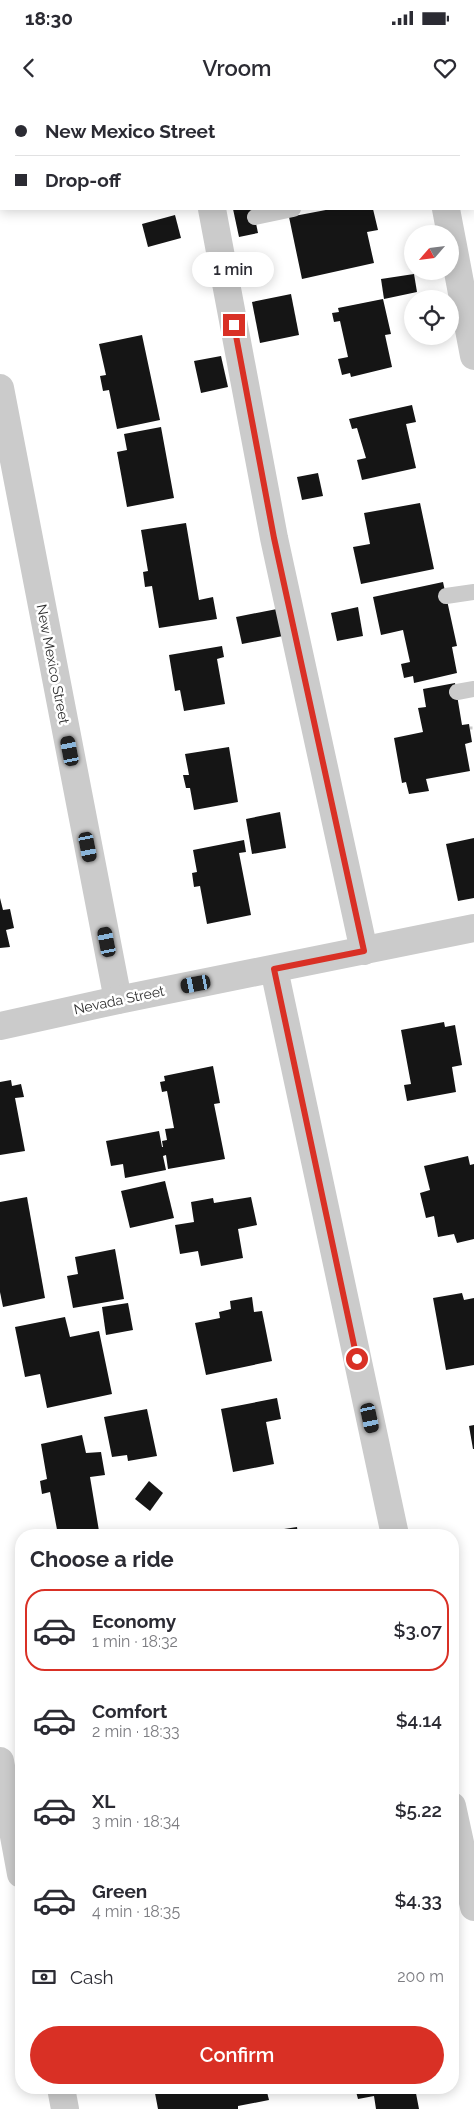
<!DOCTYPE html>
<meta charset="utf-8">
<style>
body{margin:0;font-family:Raleway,sans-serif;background:#f7f7f7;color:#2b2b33;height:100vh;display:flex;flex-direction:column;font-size:19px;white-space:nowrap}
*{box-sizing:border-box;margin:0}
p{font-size:16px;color:#7c7c81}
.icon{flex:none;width:28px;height:28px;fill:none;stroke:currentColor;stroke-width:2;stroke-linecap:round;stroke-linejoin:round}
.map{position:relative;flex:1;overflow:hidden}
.sheet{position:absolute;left:15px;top:1429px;width:444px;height:565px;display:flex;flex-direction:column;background:#fff;border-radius:20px;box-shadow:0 2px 12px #0003}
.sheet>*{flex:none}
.top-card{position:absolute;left:0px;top:0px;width:475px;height:110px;box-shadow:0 2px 12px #0003;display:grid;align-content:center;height:110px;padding:0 15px;background:#fff}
.needle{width:32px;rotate:242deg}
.buttons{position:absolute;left:404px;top:125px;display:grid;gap:10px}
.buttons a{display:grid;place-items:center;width:55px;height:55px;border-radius:50%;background:#fff;box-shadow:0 2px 12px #0003;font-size:25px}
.end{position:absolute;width:22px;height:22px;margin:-11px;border:6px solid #d93025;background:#fff;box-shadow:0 0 0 2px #fff}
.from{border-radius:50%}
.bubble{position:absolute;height:35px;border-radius:18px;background:#fff;box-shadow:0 2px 12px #0003;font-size:16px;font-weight:600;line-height:35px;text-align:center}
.car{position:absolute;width:15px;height:30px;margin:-15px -8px;border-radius:6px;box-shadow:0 0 4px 1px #0007;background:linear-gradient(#222 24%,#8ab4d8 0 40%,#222 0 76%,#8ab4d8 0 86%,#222 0)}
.top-card b{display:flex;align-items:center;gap:18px;height:48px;font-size:19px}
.top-card b+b{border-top:1px solid #e1e1e2}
.top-card i{width:12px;height:12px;background:#2b2b33}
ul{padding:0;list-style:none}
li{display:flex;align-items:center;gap:15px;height:82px;margin:0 10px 8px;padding:0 5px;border:2px solid transparent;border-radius:20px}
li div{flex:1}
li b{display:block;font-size:19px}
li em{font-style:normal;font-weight:600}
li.current{border-color:#d93025}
li>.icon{width:45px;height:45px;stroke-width:1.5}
h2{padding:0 15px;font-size:22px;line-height:60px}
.pay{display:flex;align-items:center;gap:12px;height:55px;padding:0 15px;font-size:19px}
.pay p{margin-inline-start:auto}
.button{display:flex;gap:10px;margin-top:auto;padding:10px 15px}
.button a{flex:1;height:58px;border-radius:30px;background:#d93025;color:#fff;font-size:20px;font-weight:600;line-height:58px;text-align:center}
.status{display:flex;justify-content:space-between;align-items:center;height:35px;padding:0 25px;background:#fff;direction:ltr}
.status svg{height:14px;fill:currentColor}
header{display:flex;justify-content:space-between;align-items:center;height:65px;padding:0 15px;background:#fff;font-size:22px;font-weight:600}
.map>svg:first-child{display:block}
</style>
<div class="status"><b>18:30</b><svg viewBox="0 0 49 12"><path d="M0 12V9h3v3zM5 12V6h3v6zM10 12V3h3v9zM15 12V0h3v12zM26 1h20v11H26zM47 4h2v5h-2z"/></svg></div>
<header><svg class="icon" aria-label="back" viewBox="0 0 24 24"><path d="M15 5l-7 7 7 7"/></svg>Vroom<svg class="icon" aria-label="heart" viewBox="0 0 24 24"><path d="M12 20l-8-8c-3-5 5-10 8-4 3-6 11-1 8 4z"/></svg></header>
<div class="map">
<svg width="474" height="2009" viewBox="0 0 474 2009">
<rect width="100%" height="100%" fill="#fff"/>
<g fill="#151515">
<polygon points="233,109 253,109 258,133 239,137"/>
<polygon points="331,109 373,109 378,130 367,132 374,163 302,179 289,117"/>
<polygon points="175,115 181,138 148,147 142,124"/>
<polygon points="414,174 417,192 384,199 381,179"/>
<polygon points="291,194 299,235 260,243 252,202"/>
<polygon points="383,199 391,234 385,235 392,267 351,277 350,273 342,275 338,259 348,257 340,221 334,222 332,213 339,212 338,208"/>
<polygon points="142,235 160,320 117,329 109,290 103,291 100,276 106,275 99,244"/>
<polygon points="221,256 228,287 201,293 194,261"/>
<polygon points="412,305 416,322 406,324 416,368 362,380 357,360 366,358 357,328 352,329 349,319"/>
<polygon points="161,327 174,398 127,407 117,352 127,350 124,334"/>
<polygon points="318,373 323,396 302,400 297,377"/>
<polygon points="420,403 434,469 361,484 353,447 370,444 364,413"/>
<polygon points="186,423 199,500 213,497 217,519 159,528 152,486 145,487 143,472 148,471 141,430"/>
<polygon points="443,482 457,546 452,547 457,573 414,583 413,576 404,578 401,564 410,562 403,530 381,535 373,497"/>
<polygon points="358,507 363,536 337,541 331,513"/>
<polygon points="277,509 283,536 242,544 236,517"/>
<polygon points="222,546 224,557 217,559 225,604 184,611 180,590 175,591 169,555"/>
<polygon points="455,583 462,625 469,624 472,642 465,644 470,671 426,679 429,691 409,694 406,682 402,683 394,638 423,632 418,608 426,607 423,589"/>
<polygon points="229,647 238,702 194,710 190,688 186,688 183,675 189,675 185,654"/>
<polygon points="280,712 286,748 252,754 246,719"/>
<polygon points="474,738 474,798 458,801 446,744"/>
<polygon points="244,740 246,752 239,753 251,815 207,824 200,786 194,787 192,773 197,772 193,750"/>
<polygon points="0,798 3,810 10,809 14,828 6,830 10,847 0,848"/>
<polygon points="444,922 445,927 455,925 462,965 452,967 456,992 407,1001 404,985 411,984 401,930"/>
<polygon points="213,966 220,1003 214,1004 225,1059 168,1069 166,1055 163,1056 166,1070 125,1078 123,1064 111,1066 106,1041 159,1031 162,1047 163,1047 162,1041 167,1040 165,1029 174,1028 167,991 162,992 160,982 165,981 164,976"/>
<polygon points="11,980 12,986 21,984 24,997 15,998 25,1051 0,1055 0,982"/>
<polygon points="468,1056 470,1065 474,1064 474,1139 457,1143 454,1134 438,1137 434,1116 426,1118 420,1093 430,1090 424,1066"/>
<polygon points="165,1081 174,1118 130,1128 121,1091"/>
<polygon points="27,1097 45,1198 3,1207 0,1192 0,1102"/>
<polygon points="251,1097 257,1125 238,1129 243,1158 201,1166 198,1151 180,1154 175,1125 194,1122 191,1102 213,1098 214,1103"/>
<polygon points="115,1149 124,1199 73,1208 67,1176 78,1174 75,1157"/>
<polygon points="462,1193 464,1200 474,1198 474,1265 446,1270 433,1198"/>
<polygon points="252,1197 254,1212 262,1211 272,1261 206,1275 195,1223 220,1218 219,1212 231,1209 230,1201"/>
<polygon points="128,1203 133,1230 106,1235 102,1207"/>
<polygon points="65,1217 70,1237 99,1231 112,1294 47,1308 40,1274 25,1277 15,1227"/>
<polygon points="277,1298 281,1319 266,1322 274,1364 233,1372 221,1309"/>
<polygon points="147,1309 157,1356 128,1361 127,1355 112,1357 104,1317"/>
<polygon points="474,1325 474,1349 473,1349 469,1326"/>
<polygon points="82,1335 86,1353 101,1352 105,1375 90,1377 99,1431 58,1435 50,1392 42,1394 40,1381 47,1379 41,1344"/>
<polygon points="149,1381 163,1393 150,1411 135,1399"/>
<polygon points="297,1427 298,1435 258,1435 258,1433"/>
<polygon points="154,1988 266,1988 269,2000 238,2006 238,2009 158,2009"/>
<polygon points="355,1988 415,1988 419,2009 376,2009 374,1996 358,1999"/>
</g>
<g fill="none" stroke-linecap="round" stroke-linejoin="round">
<polyline stroke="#cbcbcb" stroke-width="3" stroke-dasharray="2.5 2.5" stroke-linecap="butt" points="470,628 474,628"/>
<g stroke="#cbcbcb" stroke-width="16">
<polyline points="255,117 293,109"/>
<polyline points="446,496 474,492"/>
<polyline points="457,592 474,589"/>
</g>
<g stroke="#cbcbcb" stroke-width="28">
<polyline points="191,0 191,1"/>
<polyline points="425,0 425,1"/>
<polyline points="212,109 274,438 364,851"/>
<polyline points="446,109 474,256"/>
<polyline points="0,288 118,900"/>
<polyline points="274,869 395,1435"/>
<polyline points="0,926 118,900 474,828"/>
<polyline points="0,1661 21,1774"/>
<polyline points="452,1706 474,1807"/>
<polyline points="61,1988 65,2009"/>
</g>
</g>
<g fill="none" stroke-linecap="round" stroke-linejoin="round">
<polyline stroke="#d93025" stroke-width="6" points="234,225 274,438 364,851 274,869 357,1259"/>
</g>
<g text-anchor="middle" stroke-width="5" stroke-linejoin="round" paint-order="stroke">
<g font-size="14" fill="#2e2e2e" stroke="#fff">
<text transform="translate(53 564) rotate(79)" y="5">New Mexico Street</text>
<text transform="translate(119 900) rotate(-12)" y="5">Nevada Street</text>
</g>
</g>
</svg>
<div class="buttons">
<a><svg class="needle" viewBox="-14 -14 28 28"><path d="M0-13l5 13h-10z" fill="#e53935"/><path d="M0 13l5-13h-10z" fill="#7c7c81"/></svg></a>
<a><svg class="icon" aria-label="locate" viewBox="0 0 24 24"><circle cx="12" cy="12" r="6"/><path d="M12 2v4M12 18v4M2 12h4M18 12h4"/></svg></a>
</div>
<i class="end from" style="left:357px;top:1259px"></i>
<i class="end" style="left:234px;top:225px"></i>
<div class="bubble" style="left:192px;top:152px;width:82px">1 min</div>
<i class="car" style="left:70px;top:651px;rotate:349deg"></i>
<i class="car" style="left:88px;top:747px;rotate:169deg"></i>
<i class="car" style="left:107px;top:842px;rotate:349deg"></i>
<i class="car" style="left:196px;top:884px;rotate:259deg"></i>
<i class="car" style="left:370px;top:1318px;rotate:168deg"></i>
<div class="top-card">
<b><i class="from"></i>New Mexico Street</b>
<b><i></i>Drop-off</b>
</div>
<section class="sheet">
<h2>Choose a ride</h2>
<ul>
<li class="current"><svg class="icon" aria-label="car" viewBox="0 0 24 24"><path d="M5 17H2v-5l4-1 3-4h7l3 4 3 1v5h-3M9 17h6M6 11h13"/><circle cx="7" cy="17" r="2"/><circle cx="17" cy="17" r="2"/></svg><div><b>Economy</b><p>1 min · 18:32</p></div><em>$3.07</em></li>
<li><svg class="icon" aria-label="car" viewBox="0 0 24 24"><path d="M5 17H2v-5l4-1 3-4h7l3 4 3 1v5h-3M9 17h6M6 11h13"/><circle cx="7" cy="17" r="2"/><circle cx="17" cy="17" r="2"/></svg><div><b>Comfort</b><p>2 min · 18:33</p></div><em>$4.14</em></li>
<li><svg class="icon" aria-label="car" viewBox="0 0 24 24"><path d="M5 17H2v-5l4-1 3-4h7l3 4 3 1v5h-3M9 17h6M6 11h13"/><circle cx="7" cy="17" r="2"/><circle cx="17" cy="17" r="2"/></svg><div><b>XL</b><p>3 min · 18:34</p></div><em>$5.22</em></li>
<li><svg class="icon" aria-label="car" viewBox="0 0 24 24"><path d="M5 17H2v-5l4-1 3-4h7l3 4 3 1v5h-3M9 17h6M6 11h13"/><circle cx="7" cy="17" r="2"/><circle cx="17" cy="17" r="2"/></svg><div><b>Green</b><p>4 min · 18:35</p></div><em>$4.33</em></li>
</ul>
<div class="pay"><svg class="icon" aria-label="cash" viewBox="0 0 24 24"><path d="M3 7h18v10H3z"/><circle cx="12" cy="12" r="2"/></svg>Cash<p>200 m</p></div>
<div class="button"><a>Confirm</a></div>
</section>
</div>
